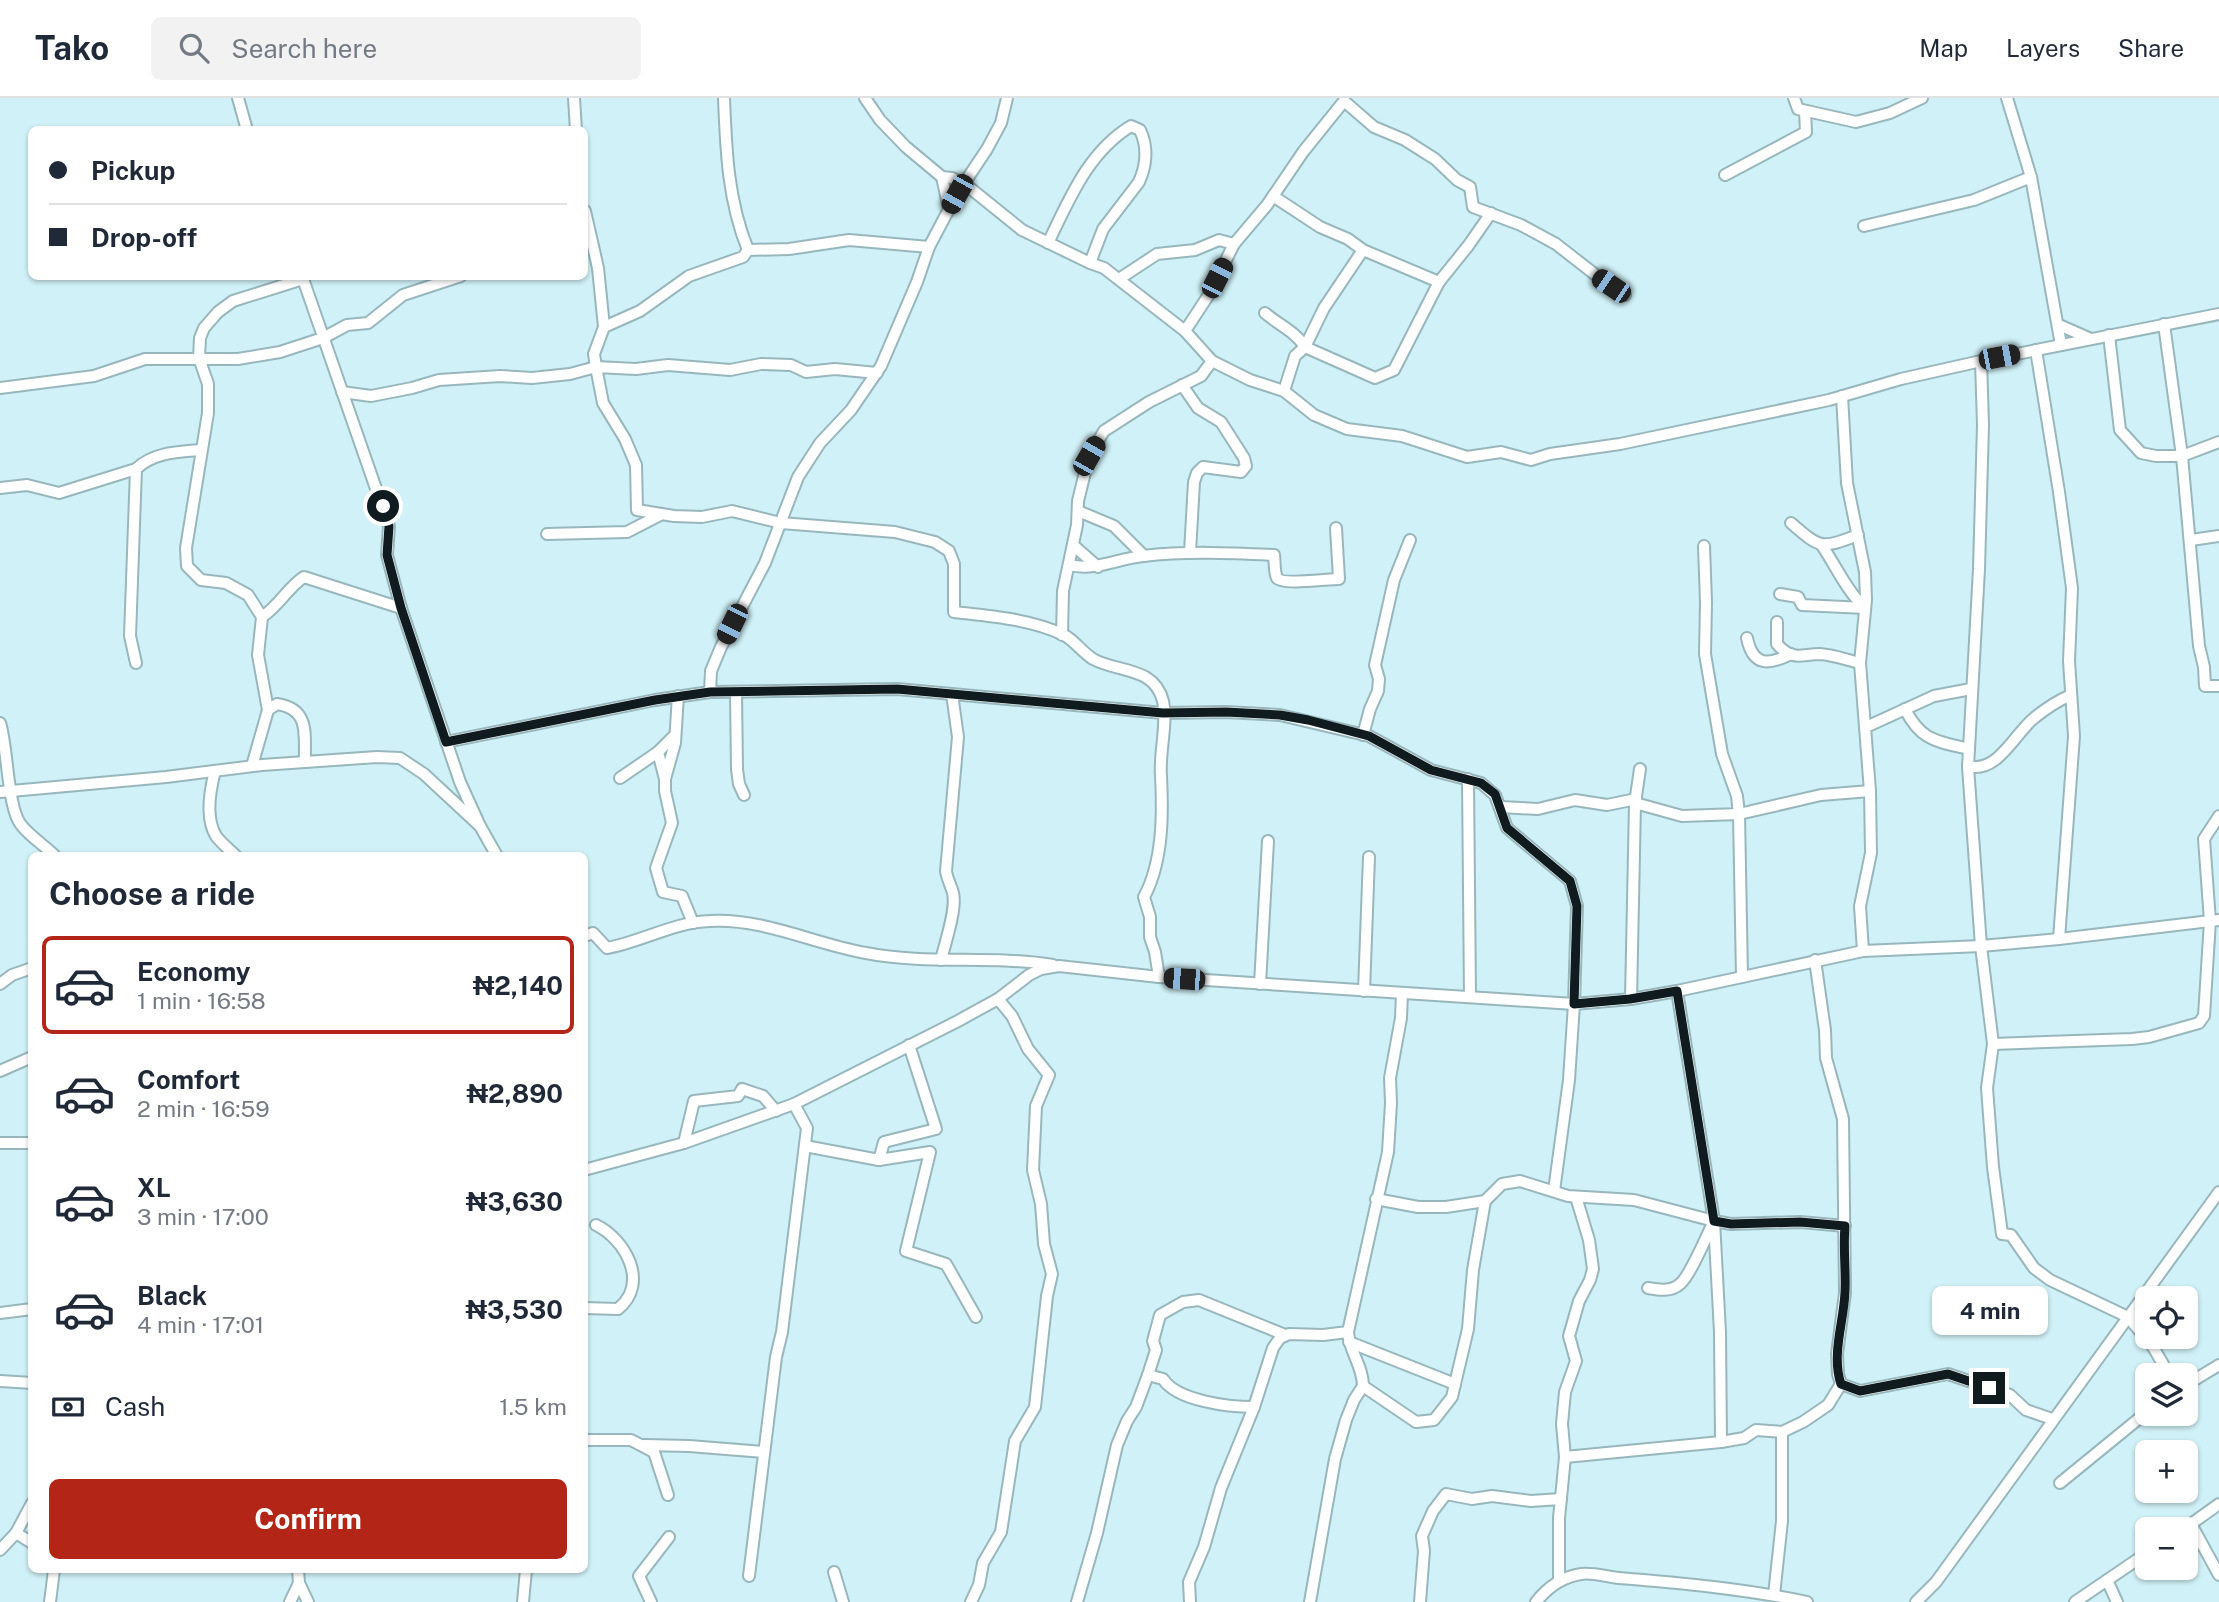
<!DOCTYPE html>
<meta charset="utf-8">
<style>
body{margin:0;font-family:"Public Sans",sans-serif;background:#f2f2f3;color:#1f2937;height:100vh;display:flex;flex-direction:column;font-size:26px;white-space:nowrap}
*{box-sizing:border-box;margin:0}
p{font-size:23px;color:#747a83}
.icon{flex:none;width:38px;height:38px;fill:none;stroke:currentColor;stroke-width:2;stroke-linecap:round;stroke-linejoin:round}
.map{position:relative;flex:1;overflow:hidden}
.side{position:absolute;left:28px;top:754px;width:560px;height:721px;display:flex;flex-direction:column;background:#fff;border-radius:10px;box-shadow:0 2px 5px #0004}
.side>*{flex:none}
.hud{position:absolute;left:28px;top:28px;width:560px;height:154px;border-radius:10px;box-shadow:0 2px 5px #0004;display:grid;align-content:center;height:154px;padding:0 21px;background:#fff}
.buttons{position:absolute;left:2135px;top:1188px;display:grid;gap:14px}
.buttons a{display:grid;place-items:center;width:63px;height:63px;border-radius:10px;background:#fff;box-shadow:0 2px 5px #0004;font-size:35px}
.end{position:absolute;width:32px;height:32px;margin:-16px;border:9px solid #0f1b1e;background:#fff;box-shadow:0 0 0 4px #fff}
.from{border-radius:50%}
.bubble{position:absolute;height:49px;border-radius:10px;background:#fff;box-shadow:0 2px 5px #0004;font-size:23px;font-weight:700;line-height:49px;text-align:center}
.car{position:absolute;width:21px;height:42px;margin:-21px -10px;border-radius:9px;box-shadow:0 0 5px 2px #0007;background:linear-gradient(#222 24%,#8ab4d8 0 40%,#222 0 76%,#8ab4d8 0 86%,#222 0)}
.hud b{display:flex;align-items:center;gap:24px;height:66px;font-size:26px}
.hud b+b{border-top:2px solid #e0e1e3}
.hud i{width:18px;height:18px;background:#1f2937}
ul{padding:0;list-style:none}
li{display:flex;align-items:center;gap:21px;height:98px;margin:0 14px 10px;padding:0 7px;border:4px solid transparent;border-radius:10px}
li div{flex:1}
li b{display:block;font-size:26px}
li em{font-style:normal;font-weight:700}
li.current{border-color:#b32517}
li>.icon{width:63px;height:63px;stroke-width:1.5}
h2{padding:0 21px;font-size:32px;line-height:84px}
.pay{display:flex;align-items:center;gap:18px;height:77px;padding:0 21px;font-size:26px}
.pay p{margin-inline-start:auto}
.cta{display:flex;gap:14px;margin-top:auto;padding:14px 21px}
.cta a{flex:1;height:80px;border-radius:10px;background:#b32517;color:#fff;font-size:28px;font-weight:700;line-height:80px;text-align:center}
header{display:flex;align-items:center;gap:42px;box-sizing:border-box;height:98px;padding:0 35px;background:#fff;border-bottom:2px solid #e0e1e3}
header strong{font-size:33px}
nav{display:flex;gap:38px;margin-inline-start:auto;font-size:24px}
.search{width:490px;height:63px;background:#f2f2f3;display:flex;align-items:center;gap:18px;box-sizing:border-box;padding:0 24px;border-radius:10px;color:#747a83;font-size:26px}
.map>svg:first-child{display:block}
</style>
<header>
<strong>Tako</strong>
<div class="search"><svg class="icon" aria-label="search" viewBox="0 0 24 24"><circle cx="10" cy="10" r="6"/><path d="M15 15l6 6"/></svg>Search here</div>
<nav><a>Map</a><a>Layers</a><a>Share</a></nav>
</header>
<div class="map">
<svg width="2219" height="1504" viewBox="0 0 2219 1504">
<rect width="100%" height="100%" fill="#d0f1f7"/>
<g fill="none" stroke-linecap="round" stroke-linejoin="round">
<defs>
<g id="minor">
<polyline points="238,0 247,32"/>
<polyline points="574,0 576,32"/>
<path d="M724,0C726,53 728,103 748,152"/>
<polyline points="865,0 880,22 906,49 942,79 952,80 965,86 1022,132 1090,165 1104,170 1185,233 1212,263 1250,282 1284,293 1314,317 1347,331 1402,338 1467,359 1501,354 1531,362 1550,356 1620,346 1829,302 1901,281 1981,263 2219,216"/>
<polyline points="1794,0 1798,11 1856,24 1890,15 1922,0"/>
<polyline points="2007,0 2031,79 2061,247"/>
<polyline points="1725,77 1806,34 1805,13"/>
<polyline points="942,79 949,111"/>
<polyline points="1273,98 1320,129 1348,141 1363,152 1324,210 1305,249 1375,280 1394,272 1439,184 1363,152"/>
<polyline points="585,113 598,170 604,229"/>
<polyline points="1864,128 1974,102 2031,79"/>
<path d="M1048,145C1069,102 1088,54 1131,28L1140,32C1148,49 1147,66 1139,84L1103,131L1090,165"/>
<polyline points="1234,146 1267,107 1303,54 1344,3 1374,29 1405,42 1435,61 1457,82 1470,89 1473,109 1521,127 1556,146 1597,178 1625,197"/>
<polyline points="302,178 389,428 387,457 401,510 460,684 480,728"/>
<polyline points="1119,181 1157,156 1195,152 1219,142 1234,146 1208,198 1185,233"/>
<polyline points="1439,184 1468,148 1491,115"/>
<path d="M1265,215C1279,227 1296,234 1305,249L1295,258L1284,293"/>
<polyline points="2164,226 2182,358 2199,548 2204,569 2205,588 2219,588"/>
<polyline points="2059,227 2091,241"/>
<polyline points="2109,237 2120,332 2141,355 2156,358 2182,358 2219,344"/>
<polyline points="2036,252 2059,394 2072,490 2069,563 2074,638 2059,841"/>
<polyline points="1981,263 1983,327 1979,471 1968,669 1981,848 1993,946 1987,990 1993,1069 2002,1136 2011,1137 2034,1170 2050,1182 2128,1219 2153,1249 2170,1278"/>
<path d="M877,275L835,271L806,274L791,267L761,266L730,272L668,267L636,271L596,269L603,305L625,341L636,367L637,412L674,418L702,419L732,413L781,425L895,434L935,444L949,453L954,466V514C989,518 1031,521 1064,537C1075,543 1082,554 1093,561C1118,575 1154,568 1163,603C1168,624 1159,655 1161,678C1163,716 1163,764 1144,799L1150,819V839L1155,854L1159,879"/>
<polyline points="1182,287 1198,310 1221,324 1244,360 1246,368 1241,374 1203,369 1197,375 1194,384 1190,454"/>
<polyline points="0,290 94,278 145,261 238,261 280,254 323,240 347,227 368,225 403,197 461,178"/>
<polyline points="342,294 371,298 412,290 439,282 500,278 532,280 570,276 596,269 594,256 604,229 640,213 689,178 743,159 748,152 789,151 849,142 929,149"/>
<polyline points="1842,298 1847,385 1865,474 1866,502 1860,565 1870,693 1871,755 1860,808 1863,853"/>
<polyline points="0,390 27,387 59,395 136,371"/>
<polyline points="1078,413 1114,428 1144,458"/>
<path d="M1791,425C1821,451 1821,451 1858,437"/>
<polyline points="547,436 627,434 660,417"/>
<polyline points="2191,442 2219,438"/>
<path d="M1821,446C1836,468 1846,492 1865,510"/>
<polyline points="1073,447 1098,469"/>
<path d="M1069,467C1096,473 1116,461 1143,458C1186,453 1230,455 1274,457C1275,464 1274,474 1277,480C1282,487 1327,481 1339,481L1336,430"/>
<polyline points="1780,496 1798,499 1802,507 1865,510"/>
<path d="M262,519C280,507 288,489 304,479L401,510"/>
<path d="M1777,524V546C1793,564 1801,556 1820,556C1834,557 1847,562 1860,565"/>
<polyline points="1062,537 1063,493 1077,427 1078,403 1089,358 1104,333 1149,304 1201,278 1212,263"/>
<path d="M1747,540C1753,569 1769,567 1791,556"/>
<path d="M136,565L130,538L136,371C154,354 178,354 201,352"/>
<polyline points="710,594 897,591 1163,615 1226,614 1280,617 1369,638 1431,672 1481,685 1495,697 1507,730 1570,783 1577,808 1574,906 1569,982 1554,1093"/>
<polyline points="736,594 737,671 739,686 744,697"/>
<path d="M1905,611C1921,643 1936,643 1969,651"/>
<path d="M268,612L277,606C311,611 304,638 305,664"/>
<path d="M0,625C8,649 7,712 22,728C31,739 45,748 55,758"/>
<polyline points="1866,629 1934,598 1971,591"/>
<polyline points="675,637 658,654 665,681 675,645 678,598"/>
<polyline points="1363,637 1370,611 1378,593 1379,581 1375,567 1394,482 1410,442"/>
<polyline points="446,644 655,602 710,594 711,573 721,549 765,465 798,379 820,345 851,312 881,268 917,184 929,149 957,96 987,51 1001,25 1007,0"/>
<polyline points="252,668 268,612 258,557 262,519 248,497 226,485 201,482 187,468 186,450 208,315 208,286 199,260 200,240 204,230 218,214 233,203 303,181"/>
<path d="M1968,668C1997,676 2014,637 2033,621C2045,611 2057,603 2071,597"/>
<path d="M215,673C210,692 205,720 216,738C221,745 230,752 236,758"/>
<polyline points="620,680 658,654"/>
<polyline points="665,681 665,693 672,725 656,770 663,794 682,798 693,825"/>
<polyline points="1468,681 1470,899"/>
<polyline points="0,694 166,679 262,667 377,659 400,660 424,676 480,728 497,758"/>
<polyline points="1635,705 1682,718 1739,716 1737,698 1722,656 1705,556 1706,504 1704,448"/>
<polyline points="1500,709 1538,711 1575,702 1607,707 1636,701"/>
<path d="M584,838L593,835L607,850C641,844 674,824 710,823C764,820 814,846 866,855C928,867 991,857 1053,867"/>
<path d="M941,862C945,845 957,811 953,795C951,787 947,781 946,773L958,639L952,596"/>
<polyline points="1815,862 1825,932 1826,960 1843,1021 1845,1195 1837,1256 1838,1276 1841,1286 1860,1293 1948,1276 2010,1297 2026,1312 2052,1321"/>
<polyline points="1742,879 1739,716 1821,697 1870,693"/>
<polyline points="0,886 12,877 32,870"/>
<polyline points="1260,886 1268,743"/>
<polyline points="1364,893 1369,759"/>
<polyline points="1677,893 1714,1123 1720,1234 1721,1344"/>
<polyline points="1631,901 1635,705 1640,671"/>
<polyline points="1993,946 2132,941 2149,939 2199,925 2204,918 2210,823 2204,741 2219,718"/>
<polyline points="0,973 32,959"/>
<polyline points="0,1045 32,1045"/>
<polyline points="684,1045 694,1003 738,998 742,991 763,998 776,1013"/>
<polyline points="805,1048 879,1062 930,1054 906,1153 946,1166 976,1219"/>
<polyline points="879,1062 884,1044 936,1031 909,947"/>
<polyline points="584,1072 684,1045 794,1006 958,923 998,901 1029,877 1041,871 1059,868 1159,879 1574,906 1631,901 1677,893 1863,853 1981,848 2059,841 2219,822"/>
<polyline points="1376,1101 1418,1109 1446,1109 1485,1103 1502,1086 1520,1083 1568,1098 1634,1102 1714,1123 1731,1126 1800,1124 1845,1128"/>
<path d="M1648,1190C1659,1192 1671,1194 1680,1186C1690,1178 1707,1137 1714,1123"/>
<path d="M584,1210L618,1211C650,1185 625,1141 596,1127"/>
<polyline points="0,1215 32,1211"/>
<polyline points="1349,1244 1455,1286 1452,1299 1434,1322 1416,1324 1363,1288"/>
<polyline points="0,1283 32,1285"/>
<polyline points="1455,1286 1468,1231 1473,1172 1485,1103"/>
<polyline points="2186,1287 2219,1267"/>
<path d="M1254,1309C1229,1309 1177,1303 1163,1281L1148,1277L1156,1252L1153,1243L1160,1217L1183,1204L1199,1202L1285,1237"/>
<polyline points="584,1342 631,1342 654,1354 668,1397"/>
<polyline points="644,1347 689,1348 764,1354"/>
<polyline points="1565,1359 1721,1344 1744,1340 1756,1332 1782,1334 1803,1324 1828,1307 1841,1286"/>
<polyline points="2060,1385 2147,1314"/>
<polyline points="2191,1426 2219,1406"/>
<polyline points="2183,1432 2191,1426 2219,1477"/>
<polyline points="16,1435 32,1445"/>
<polyline points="0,1452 16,1435 32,1405"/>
<polyline points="298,1472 299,1485 308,1504"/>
<polyline points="834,1474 843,1504"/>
<polyline points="749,1478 776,1259 782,1234 807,1030 794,1006"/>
<polyline points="2107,1482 2117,1504"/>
<polyline points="1559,1483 1559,1420 1565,1359 1562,1326 1565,1294 1576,1263 1569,1238 1579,1203 1590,1182 1593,1171 1589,1142 1576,1099"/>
<polyline points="1774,1497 1782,1423 1782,1334"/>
<polyline points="50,1504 54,1472"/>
<polyline points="290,1504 299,1485"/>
<polyline points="523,1504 526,1472"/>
<polyline points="651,1504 639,1478 669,1439"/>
<polyline points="971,1504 979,1487 983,1465 1001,1434 1015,1343 1035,1309 1047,1198 1052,1176 1044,1146 1041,1106 1033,1072 1036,1008 1049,977 1028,951 1012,918 998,901"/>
<polyline points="1077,1504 1097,1435 1117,1347 1127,1323 1136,1309 1148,1277"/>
<polyline points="1190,1504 1189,1484 1204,1449 1221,1390 1254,1309 1273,1250 1280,1240 1289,1236 1323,1237 1348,1234 1388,1054 1391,1005 1390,980 1401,920 1402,895"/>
<path d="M1310,1504L1335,1361L1346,1322L1354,1302L1363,1288C1363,1268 1349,1253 1348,1234"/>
<polyline points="1420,1504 1424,1453 1422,1438 1433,1413 1446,1396 1472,1401 1492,1398 1531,1403 1561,1401"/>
<path d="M1536,1504C1547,1490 1562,1479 1581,1476C1592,1474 1607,1479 1619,1480C1682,1485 1745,1491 1807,1504"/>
<polyline points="1916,1504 1936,1484 2219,1094"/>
<polyline points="2075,1504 2147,1455"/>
</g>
</defs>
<use href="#minor" stroke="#98b7bd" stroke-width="14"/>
<use href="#minor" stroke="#fff" stroke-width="10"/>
</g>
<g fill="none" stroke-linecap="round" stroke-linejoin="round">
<path stroke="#0f1b1e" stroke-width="9" d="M383,408L389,428L387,457L401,510L446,644L655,602L710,594L897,591L1163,615L1226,614L1280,617L1308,622L1369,638L1431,672L1481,685L1495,696L1507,730L1570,783L1577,808L1574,906L1630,901L1677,893L1714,1123L1731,1126L1800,1124L1845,1128C1843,1150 1846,1172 1845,1194C1844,1223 1831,1257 1841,1286L1860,1293L1948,1276L1989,1290"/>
</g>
</svg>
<div class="buttons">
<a><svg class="icon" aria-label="locate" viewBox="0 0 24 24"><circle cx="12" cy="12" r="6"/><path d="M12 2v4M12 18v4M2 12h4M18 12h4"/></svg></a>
<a><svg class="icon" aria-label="layers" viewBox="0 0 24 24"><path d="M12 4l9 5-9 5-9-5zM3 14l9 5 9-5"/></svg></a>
<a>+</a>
<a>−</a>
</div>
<i class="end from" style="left:383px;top:408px"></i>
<i class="end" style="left:1989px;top:1290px"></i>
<div class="bubble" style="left:1932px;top:1188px;width:116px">4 min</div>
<i class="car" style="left:957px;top:96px;rotate:209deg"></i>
<i class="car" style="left:1217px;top:180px;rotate:27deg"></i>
<i class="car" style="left:1611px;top:188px;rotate:304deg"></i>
<i class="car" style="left:1999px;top:259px;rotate:79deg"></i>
<i class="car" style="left:1089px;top:358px;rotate:30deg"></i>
<i class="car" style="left:732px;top:526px;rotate:206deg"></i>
<i class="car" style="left:1184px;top:881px;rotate:274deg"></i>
<div class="hud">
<b><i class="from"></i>Pickup</b>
<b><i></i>Drop-off</b>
</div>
<section class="side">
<h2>Choose a ride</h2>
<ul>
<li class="current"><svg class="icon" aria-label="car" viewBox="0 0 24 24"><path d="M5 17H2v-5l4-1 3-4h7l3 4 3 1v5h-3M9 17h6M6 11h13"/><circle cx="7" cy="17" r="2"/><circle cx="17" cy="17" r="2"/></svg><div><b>Economy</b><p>1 min · 16:58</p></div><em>₦2,140</em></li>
<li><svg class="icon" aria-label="car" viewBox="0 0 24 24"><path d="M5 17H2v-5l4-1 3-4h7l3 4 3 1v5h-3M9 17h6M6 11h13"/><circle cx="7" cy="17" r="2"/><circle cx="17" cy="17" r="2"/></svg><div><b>Comfort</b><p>2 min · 16:59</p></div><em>₦2,890</em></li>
<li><svg class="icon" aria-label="car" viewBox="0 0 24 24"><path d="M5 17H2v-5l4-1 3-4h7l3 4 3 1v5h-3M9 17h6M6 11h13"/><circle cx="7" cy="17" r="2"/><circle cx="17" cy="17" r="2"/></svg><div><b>XL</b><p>3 min · 17:00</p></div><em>₦3,630</em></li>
<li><svg class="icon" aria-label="car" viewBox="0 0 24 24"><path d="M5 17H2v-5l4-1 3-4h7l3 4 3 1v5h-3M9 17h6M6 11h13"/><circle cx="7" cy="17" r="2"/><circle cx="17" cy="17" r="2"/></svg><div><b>Black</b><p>4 min · 17:01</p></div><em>₦3,530</em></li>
</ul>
<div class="pay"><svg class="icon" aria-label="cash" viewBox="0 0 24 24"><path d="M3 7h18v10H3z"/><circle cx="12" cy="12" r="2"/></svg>Cash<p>1.5 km</p></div>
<div class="cta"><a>Confirm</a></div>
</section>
</div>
